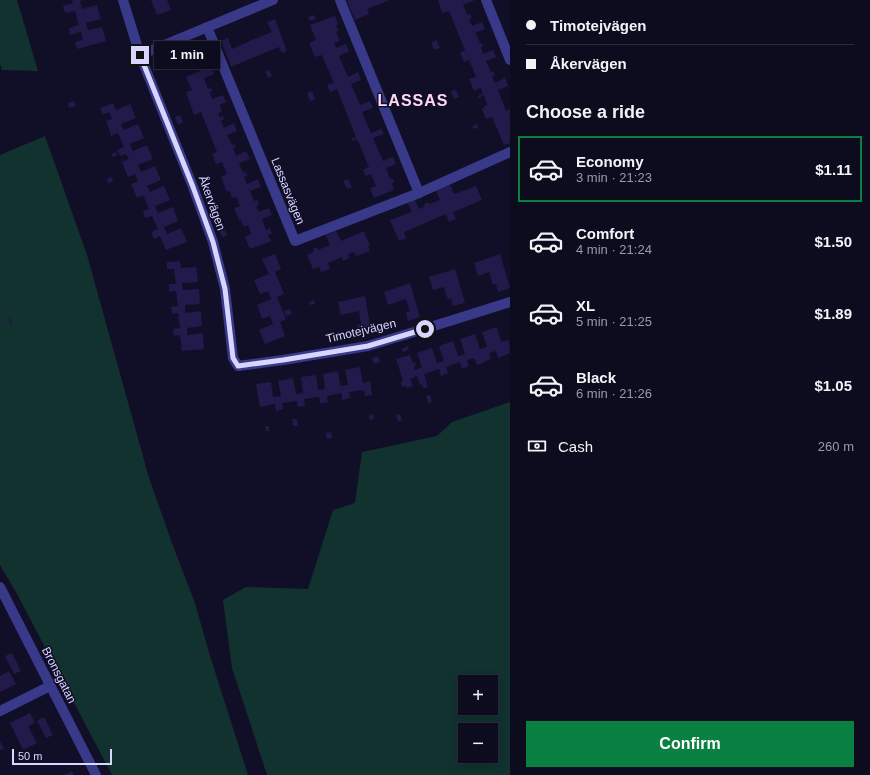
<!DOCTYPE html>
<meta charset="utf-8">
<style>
body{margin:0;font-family:Arial,sans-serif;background:#161427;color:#f1f3f6;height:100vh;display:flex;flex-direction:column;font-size:15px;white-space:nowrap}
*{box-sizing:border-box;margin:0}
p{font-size:13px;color:#9a9ba4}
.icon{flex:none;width:22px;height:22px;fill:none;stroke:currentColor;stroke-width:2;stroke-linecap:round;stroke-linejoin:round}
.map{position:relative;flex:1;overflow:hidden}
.panel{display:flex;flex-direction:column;background:#0d0b1e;width:360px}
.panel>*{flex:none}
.banner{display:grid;align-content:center;height:88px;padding:0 16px;background:#0d0b1e}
.buttons{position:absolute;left:458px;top:675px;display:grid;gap:8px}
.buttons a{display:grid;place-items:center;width:40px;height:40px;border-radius:0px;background:#0d0b1e;box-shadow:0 2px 10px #0003,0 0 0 1px #2d2b3c;font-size:20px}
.scale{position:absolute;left:12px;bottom:10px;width:100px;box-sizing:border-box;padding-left:4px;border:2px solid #d8d5ff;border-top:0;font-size:11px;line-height:14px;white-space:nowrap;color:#d8d5ff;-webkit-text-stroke:3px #110f28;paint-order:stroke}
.end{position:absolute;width:18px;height:18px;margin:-9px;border:5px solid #d8d5ff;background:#111;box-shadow:0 0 0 2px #111}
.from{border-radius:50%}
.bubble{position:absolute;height:28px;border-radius:0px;background:#0d0b1e;box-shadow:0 2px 10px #0003,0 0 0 1px #2d2b3c;font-size:13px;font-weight:800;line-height:28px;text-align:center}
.banner b{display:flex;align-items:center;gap:14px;height:38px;font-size:15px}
.banner b+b{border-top:1px solid #2d2b3c}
.banner i{width:10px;height:10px;background:#f1f3f6}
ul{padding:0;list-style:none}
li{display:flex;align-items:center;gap:12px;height:66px;margin:0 8px 6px;padding:0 8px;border:2px solid transparent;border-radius:0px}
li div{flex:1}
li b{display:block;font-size:15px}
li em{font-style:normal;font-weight:800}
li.current{border-color:#0b8043}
li>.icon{width:36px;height:36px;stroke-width:1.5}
h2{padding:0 16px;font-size:18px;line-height:48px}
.pay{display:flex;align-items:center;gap:10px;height:44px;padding:0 16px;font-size:15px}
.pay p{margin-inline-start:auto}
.button{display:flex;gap:8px;margin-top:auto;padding:8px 16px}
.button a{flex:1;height:46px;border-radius:0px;background:#0b8043;color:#fff;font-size:16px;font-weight:800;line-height:46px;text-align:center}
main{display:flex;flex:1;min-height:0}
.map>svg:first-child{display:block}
</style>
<main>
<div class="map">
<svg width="510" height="775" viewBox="0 0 510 775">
<rect width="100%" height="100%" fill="#110f28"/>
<g fill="#11322f" fill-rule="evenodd">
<polygon points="0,0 17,0 38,71 2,70 0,63"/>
<polygon points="45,136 87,255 149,478 173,546 195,603 210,656 248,775 112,775 16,592 0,565 0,155"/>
<path d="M510,402V775H267L232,668L223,600L246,587L308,589L333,510L355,503L362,452L437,436L452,422ZM465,682H491V708H465ZM465,730H491V756H465Z"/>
</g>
<g fill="#211a4a">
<polygon points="72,0 84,0 80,1 82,9 97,5 101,19 86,23 88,30 102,27 106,41 77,49 75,42 83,40 81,32 70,35 69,28 79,25 75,11 65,13 63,6 73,3"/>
<polygon points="151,0 167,0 171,10 157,15"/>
<polygon points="349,0 390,0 367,9 369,14 355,20 347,1"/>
<polygon points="438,0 475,0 463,5 467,15 470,14 472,18 469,19 472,26 482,22 485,29 472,34 476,33 480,43 481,43 483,46 481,47 483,54 493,50 496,57 486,61 491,72 493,71 495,75 492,76 495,83 505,78 508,86 498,90 506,111 510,109 510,115 509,116 510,119 510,143 504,145 492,117 486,119 482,109 484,108 484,106 487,105 484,95 478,98 478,96 483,94 481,88 474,91 469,79 476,77 469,60 464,62 460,53 465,50 449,11 442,13"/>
<polygon points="314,15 316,19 310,21 308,17"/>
<polygon points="335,16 338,24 336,25 339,31 336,32 340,41 334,43 336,48 346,44 349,51 339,56 348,77 358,72 361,80 351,84 360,105 370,101 373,108 362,112 371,133 381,129 384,134 373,138 383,161 393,157 396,164 386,168 390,179 392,178 394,182 392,183 394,190 374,198 370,188 376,186 371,174 366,176 363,170 369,167 357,139 352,141 351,139 356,137 337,89 330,92 327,85 334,83 322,55 315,57 309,43 316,40 310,25"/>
<polygon points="275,19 287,51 282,53 279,47 231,67 221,41 228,38 232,49 252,40 272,32 267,22"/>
<polygon points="437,40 440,48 434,50 431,42"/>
<polygon points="211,66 214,74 204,78 208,89 211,88 213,91 210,92 212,99 223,95 226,102 220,105 222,112 218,113 220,117 223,116 224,119 221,121 224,128 234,123 237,131 227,135 232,145 234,144 236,147 233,148 236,156 246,151 250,159 239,163 243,173 246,172 247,176 244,177 247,184 258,179 261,187 250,191 254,201 257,200 259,205 256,206 259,212 269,208 272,215 262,219 266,230 270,228 272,233 268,235 271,241 250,249 245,237 251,234 248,225 244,227 241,220 239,220 234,208 240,206 236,197 232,198 230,191 227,192 221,177 227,174 222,162 216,164 212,154 217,152 201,112 194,115 186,92 192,90 186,77"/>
<polygon points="269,70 272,76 268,78 265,71"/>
<polygon points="456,90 459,97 454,99 451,91"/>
<polygon points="312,91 315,99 310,101 307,93"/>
<polygon points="74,101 76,106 69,108 68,103"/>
<polygon points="113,103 116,110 130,104 136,118 121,124 124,130 138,124 144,138 130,144 133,151 147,145 153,159 138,165 141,172 155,166 161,180 147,186 150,192 164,186 170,200 155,206 158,213 173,207 178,221 164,227 167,234 181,228 187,242 166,250 160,236 154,239 151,232 158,229 152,216 145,218 143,211 149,209 143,195 137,198 131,184 138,181 135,174 128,177 122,162 129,159 126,154 120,156 117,150 124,147 118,133 111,136 109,129 106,121 112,119 109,112 103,115 100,108"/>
<polygon points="180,115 183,122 178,125 175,117"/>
<polygon points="477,124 478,128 474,129 472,126"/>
<polygon points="116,152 117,155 113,157 111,154"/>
<polygon points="112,177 113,181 108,183 107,179"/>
<polygon points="348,179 352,187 347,189 343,181"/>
<polygon points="450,184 454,194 476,186 482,200 453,212 456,219 449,222 446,214 404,232 406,238 399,241 390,220 412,212 407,202 414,198 419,209 425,206 424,204 428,202 429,204 440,200 436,190"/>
<polygon points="210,190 213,198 208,200 205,192"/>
<polygon points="223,227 227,235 222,237 218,229"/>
<polygon points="336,231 341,241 364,231 370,246 368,246 370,251 356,256 354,252 348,254 349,258 343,261 342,257 328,263 330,269 321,272 319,267 313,269 307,255 314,252 313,249 317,247 318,250 330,245 326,235"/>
<polygon points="275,254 281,269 275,272 284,294 277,297 286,319 280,322 285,336 265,344 259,330 273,324 270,316 262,319 257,305 271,299 268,291 260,294 254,280 269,274 262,259"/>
<polygon points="500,254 510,288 498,292 496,284 493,285 489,272 478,276 474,263"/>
<polygon points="180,261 181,268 196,267 198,282 182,283 183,290 199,289 200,304 185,305 185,313 201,311 202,326 187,328 187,335 203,333 204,349 182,351 180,335 174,336 173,329 180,328 178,313 172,314 171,307 178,306 176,291 169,292 169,284 176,284 174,269 167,269 167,262"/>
<polygon points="455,269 465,303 453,306 451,298 448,300 444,287 433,290 429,277"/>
<polygon points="410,283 420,317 408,321 406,313 410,311 406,299 388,305 384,292"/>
<polygon points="365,296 371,331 359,334 357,325 361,324 359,311 341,315 338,302"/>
<polygon points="314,300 315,304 310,305 309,302"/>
<polygon points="290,309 292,314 286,316 284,311"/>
<polygon points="10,318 13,323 11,325 8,319"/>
<polygon points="497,327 501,342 509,340 510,353 498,358 496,351 489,353 491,359 484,362 484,363 477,365 474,358 467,360 469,366 462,369 460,362 446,367 448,373 441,376 439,369 424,374 428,387 423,388 422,384 420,385 417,376 410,379 413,386 407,388 405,386 402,387 401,382 403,380 396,359 410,355 413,363 415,362 416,366 414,367 415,370 422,367 417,353 432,348 437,363 444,361 439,346 453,341 458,356 465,354 460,339 475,334 480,349 487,347 482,332"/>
<polygon points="408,346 409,350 403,352 401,349"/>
<polygon points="378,356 380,362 374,364 372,358"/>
<polygon points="360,367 363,383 370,381 372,395 365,396 364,390 349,392 350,398 342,400 342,393 327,396 328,402 320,403 319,397 304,399 305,406 298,407 297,401 282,403 283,409 276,411 275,404 260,407 256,384 271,382 273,397 281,396 278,381 293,378 296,394 303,393 301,377 316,375 318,390 325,389 323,374 338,371 340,386 348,385 345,370"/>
<polygon points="430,395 432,402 428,403 426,396"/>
<polygon points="373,414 374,419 370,420 369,415"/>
<polygon points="400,414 402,420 398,422 396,415"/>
<polygon points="292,419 297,419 298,426 293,426"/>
<polygon points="265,426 269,426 269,431 266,431"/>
<polygon points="331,432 332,438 327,439 326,433"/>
<polygon points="12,653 21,671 14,674 5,656"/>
<polygon points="9,671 16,684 0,692 0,676"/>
<polygon points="30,713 35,723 28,726 37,743 23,750 10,723"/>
<polygon points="44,717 53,735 46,738 37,721"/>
<polygon points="0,741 4,749 0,750"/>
<polygon points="72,771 74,775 64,775"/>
</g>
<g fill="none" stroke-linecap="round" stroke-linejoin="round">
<g stroke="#383989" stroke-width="10">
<polyline points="123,0 140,55 193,187 213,242 225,289 233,358 238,366 283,360 368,346 453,320 510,302"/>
<polyline points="486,0 510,60"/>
<polyline points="207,27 295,241 419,193 340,0"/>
<polyline points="140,55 273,0"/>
<polyline points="419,193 510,152"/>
<polyline points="0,587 96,775"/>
<polyline points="0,711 50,686"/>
</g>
</g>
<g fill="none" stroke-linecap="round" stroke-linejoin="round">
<polyline stroke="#d8d5ff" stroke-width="5" points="140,55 193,187 213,242 225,289 233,358 238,366 283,360 368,346 425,329"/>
</g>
<g text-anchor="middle" stroke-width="3" stroke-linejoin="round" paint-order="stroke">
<g font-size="12" fill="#d8d5ff" stroke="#110f28">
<text transform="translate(288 191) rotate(68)" y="4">Lassasvägen</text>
<text transform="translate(212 203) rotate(70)" y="4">Åkervägen</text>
<text transform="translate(361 331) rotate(-13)" y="4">Timotejvägen</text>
<text transform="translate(59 675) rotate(63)" y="4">Bronsgatan</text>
</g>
<g font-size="16" font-weight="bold" letter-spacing="1" fill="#ffd7f3" stroke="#110f28">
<text x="413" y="106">LASSAS</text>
</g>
</g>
</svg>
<div class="buttons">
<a>+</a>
<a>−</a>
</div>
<div class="scale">50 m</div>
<i class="end from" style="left:425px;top:329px"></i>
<i class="end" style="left:140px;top:55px"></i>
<div class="bubble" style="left:154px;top:41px;width:66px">1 min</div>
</div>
<section class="panel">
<div class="banner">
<b><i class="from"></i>Timotejvägen</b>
<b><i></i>Åkervägen</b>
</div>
<h2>Choose a ride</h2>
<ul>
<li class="current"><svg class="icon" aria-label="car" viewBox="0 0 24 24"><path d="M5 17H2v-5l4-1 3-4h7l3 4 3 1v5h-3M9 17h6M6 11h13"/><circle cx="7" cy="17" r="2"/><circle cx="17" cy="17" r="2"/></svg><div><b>Economy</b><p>3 min · 21:23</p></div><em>$1.11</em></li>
<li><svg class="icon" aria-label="car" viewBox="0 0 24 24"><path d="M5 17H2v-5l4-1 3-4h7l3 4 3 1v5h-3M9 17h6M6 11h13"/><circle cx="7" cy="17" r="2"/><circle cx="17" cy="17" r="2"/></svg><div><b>Comfort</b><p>4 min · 21:24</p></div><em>$1.50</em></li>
<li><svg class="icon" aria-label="car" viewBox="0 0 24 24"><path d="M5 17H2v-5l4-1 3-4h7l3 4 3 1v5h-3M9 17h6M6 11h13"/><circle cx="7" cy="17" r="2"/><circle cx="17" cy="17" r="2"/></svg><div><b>XL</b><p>5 min · 21:25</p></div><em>$1.89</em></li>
<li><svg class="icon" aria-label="car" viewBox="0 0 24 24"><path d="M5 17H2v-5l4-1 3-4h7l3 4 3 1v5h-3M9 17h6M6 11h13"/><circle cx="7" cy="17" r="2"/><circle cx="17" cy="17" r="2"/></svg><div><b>Black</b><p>6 min · 21:26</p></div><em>$1.05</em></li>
</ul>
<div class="pay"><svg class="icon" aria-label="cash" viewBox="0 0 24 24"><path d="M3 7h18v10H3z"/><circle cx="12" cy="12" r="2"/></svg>Cash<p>260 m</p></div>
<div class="button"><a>Confirm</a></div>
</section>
</main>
